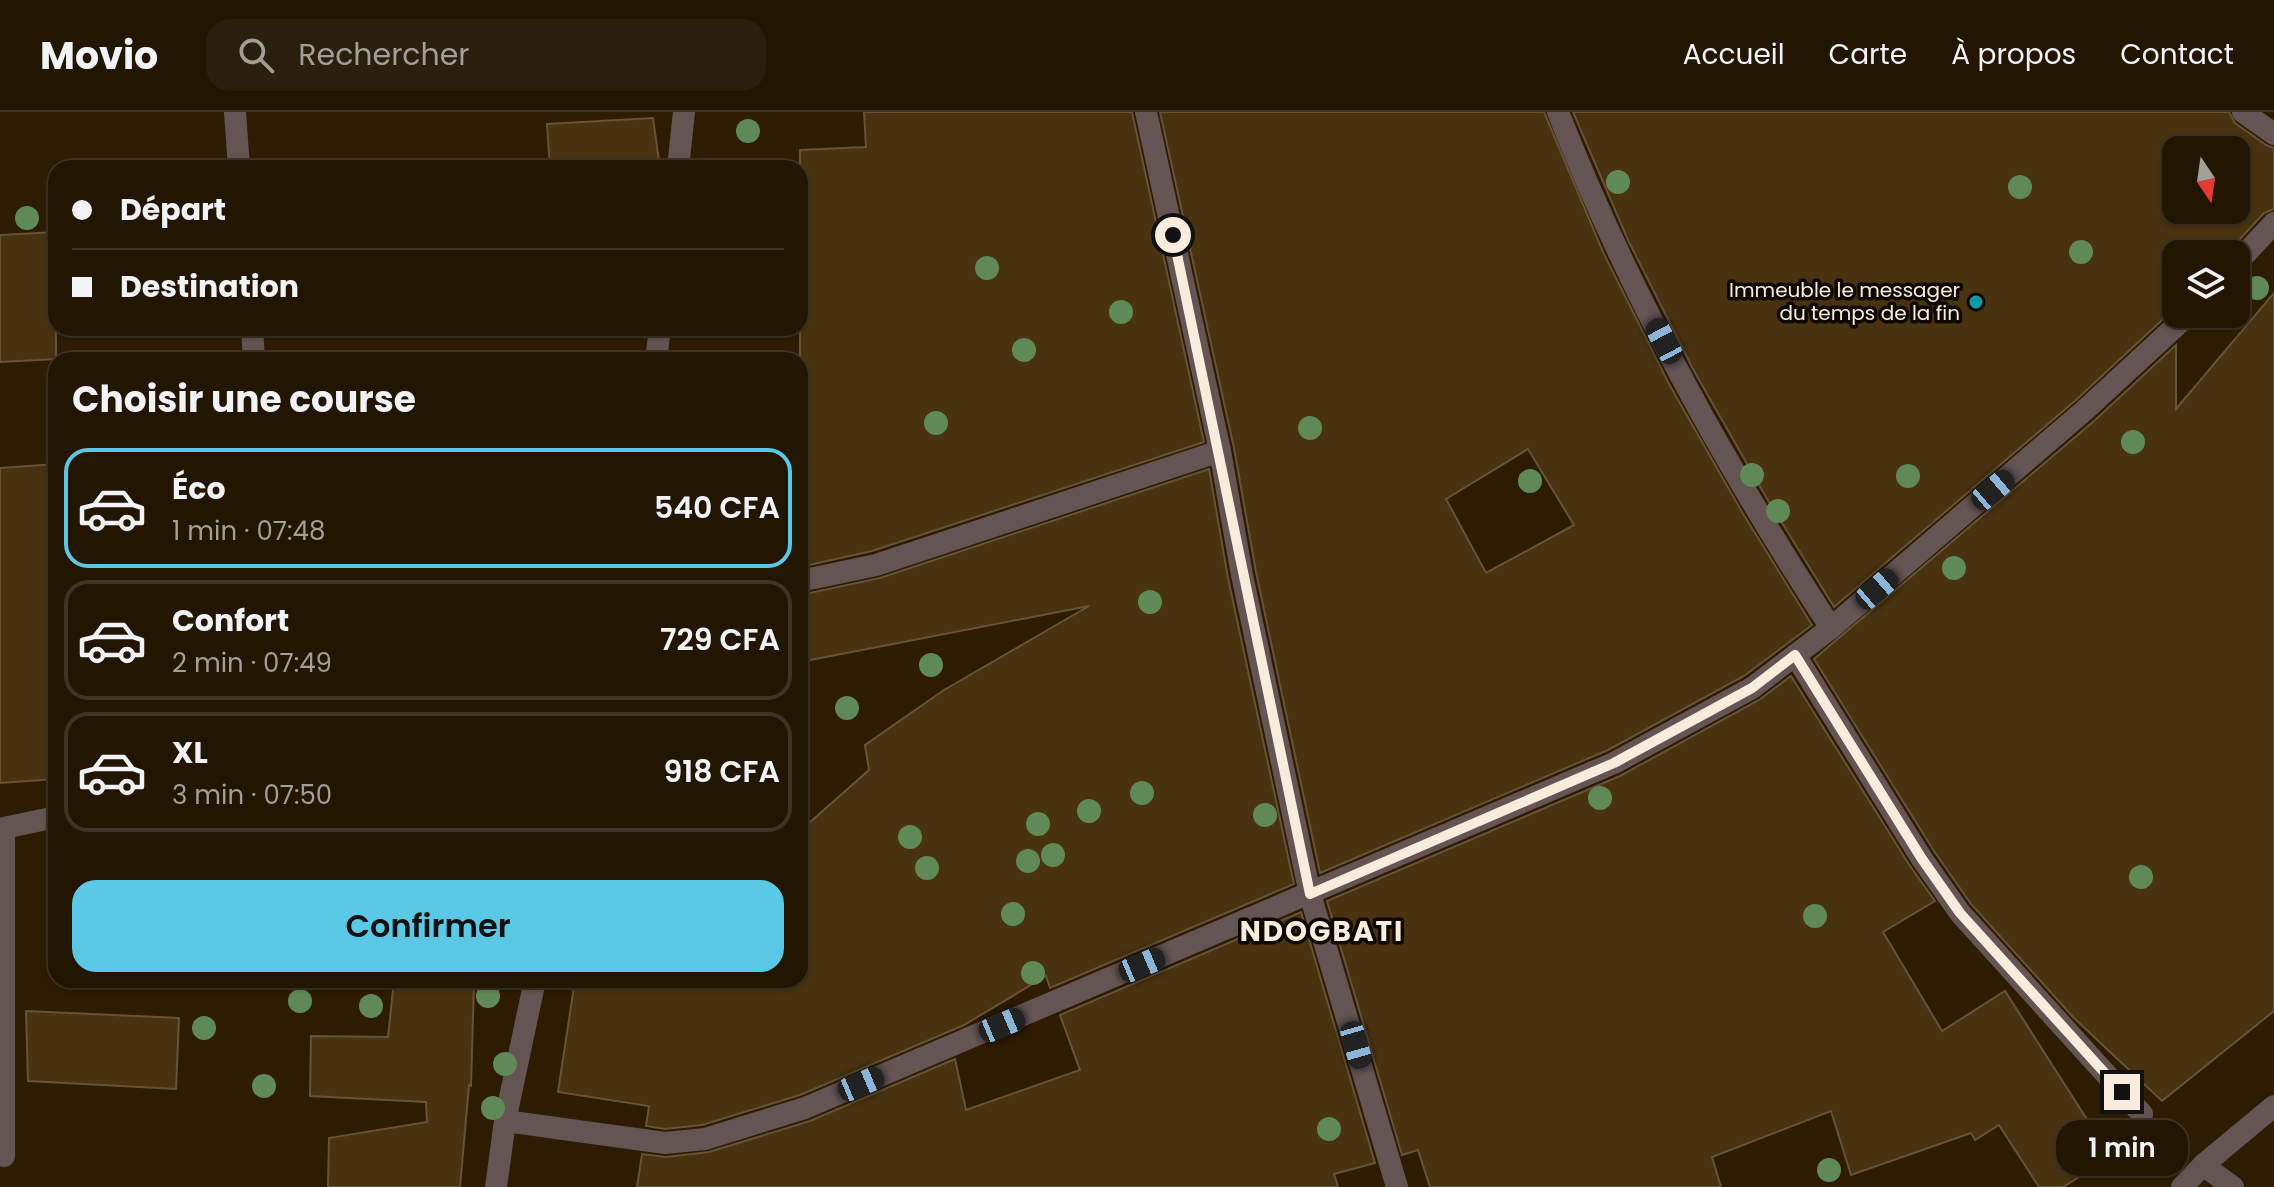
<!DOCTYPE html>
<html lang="fr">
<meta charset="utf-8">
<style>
body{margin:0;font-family:Poppins,sans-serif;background:#2a1e0c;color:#f1f3f6;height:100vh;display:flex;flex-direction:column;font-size:30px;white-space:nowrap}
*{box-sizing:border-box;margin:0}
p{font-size:26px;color:#a29f99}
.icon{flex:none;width:44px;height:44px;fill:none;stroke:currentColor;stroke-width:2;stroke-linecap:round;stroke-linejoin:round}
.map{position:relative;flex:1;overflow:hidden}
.sheet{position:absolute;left:48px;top:240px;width:760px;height:636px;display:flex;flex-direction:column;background:#221502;border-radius:24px;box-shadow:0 2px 6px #0004,0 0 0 2px #3f3424}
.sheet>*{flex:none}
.guide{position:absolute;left:48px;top:48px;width:760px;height:176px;border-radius:24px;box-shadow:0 2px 6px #0004,0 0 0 2px #3f3424;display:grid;align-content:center;height:176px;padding:0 24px;background:#221502}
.needle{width:52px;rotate:167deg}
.fabs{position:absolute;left:2162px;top:24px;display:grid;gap:16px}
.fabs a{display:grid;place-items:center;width:88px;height:88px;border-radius:16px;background:#221502;box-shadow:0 2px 6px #0004,0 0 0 2px #3f3424;font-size:40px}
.end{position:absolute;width:36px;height:36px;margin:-18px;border:10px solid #f8eddd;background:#111;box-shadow:0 0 0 4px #111}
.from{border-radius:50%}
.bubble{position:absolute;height:56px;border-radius:24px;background:#221502;box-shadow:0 2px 6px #0004,0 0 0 2px #3f3424;font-size:26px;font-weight:600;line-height:56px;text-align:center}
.car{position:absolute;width:24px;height:48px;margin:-24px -12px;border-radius:10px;box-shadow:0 0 6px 2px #0007;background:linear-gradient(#222 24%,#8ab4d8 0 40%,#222 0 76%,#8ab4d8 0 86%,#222 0)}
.guide b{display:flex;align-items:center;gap:28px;height:76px;font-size:30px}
.guide b+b{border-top:2px solid #3f3424}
.guide i{width:20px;height:20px;background:#f1f3f6}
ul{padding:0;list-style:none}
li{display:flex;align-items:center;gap:24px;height:120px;margin:0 16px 12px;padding:0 8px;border:4px solid #3f3424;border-radius:24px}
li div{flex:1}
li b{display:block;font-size:30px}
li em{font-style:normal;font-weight:600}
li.on{border-color:#5bc8e6}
li>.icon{width:72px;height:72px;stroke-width:1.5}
h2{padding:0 24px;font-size:36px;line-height:96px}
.action{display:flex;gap:16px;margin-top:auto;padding:16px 24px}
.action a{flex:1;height:92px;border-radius:24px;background:#5bc8e6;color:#111;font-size:32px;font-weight:600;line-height:92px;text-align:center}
header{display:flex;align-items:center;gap:48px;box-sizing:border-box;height:112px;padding:0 40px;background:#221502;border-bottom:2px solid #3f3424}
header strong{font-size:38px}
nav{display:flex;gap:44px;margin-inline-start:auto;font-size:28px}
.search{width:560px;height:72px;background:#2a1e0c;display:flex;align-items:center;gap:20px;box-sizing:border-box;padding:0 28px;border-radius:24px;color:#a29f99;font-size:30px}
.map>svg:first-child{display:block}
</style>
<header>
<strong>Movio</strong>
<div class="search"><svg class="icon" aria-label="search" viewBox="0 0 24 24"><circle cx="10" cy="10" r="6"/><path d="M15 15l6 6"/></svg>Rechercher</div>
<nav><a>Accueil</a><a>Carte</a><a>À propos</a><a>Contact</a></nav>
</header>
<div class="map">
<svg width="2274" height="1075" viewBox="0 0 2274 1075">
<rect width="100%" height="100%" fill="#2d1c02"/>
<g fill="#48320f" stroke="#665338" stroke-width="2" fill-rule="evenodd">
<polygon points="864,0 1132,0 1204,330 872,439 800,455 800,38 866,35"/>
<path d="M1160,0H1544L1603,140L1669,272L1742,400L1812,513L1744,564L1608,638L1320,761L1256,460L1234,336ZM1528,337L1574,413L1486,461L1446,387Z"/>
<path d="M1573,0H2229L2235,11L2266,33L2274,36V97L2264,101L2226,142H2176V195L2076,288L1834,495L1766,385L1694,259L1628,128ZM2176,38H2236V98H2176Z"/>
<polygon points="653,6 660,56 550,56 547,12"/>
<polygon points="56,120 56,247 0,250 0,123"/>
<polygon points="2274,181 2274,899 2162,989 2074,906 1971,792 1934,739 1814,547 2094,309 2176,233 2176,297"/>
<polygon points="56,352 56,667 0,671 0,356"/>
<polygon points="1209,357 1228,466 1294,772 1050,876 1046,864 964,913 800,983 702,1013 665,1017 646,1014 649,994 558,980 575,868 800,868 800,719 869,658 865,633 944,578 1089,494 800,550 800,483 880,466"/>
<polygon points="1791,564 1910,754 1935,789 1883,820 1942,919 2005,879 2111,1045 2063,1075 2039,1075 1999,1013 1975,1028 1971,1021 1851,1063 1831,999 1712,1045 1721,1075 1430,1075 1418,1038 1402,1043 1327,789 1620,664 1759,588"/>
<polygon points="1301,800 1375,1051 1334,1062 1338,1075 637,1075 642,1042 666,1045 709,1040 810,1009 955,947 966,998 1080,958 1060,903"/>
<polygon points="394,868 474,870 471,974 469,973 460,1075 328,1075 329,1026 427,1010 426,990 310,984 311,924 388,925"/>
<polygon points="26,899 179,906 176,977 28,969"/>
</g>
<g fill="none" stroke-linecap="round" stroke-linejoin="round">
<g stroke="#645454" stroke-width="22">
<polyline points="235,0 239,56"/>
<polyline points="1146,0 1220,339 1242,463 1310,782 1397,1075"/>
<path d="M1558,0C1629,181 1725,354 1831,516"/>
<polyline points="2243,0 2274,22"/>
<polyline points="678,56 684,0"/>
<polyline points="2236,152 2274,111"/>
<polyline points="252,216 254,248"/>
<polyline points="656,248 660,216"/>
<polyline points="800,469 876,453 1220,339"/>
<polyline points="1795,543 1922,747 1960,801 2142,1002"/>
<polyline points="505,1009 665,1031 705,1027 805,996 1614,651 1752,576 1831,516 2085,298 2189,202"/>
<polyline points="4,1044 4,716 56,705"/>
<polyline points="2203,1053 2233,1075"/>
<polyline points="496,1075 505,1009 535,868"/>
<polyline points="2182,1075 2203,1053 2274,994"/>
</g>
</g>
<g fill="#608958">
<circle cx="748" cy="19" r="12"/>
<circle cx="1618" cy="70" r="12"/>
<circle cx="2020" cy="75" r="12"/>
<circle cx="27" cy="106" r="12"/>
<circle cx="2081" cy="140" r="12"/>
<circle cx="987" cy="156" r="12"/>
<circle cx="2257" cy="176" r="12"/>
<circle cx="1121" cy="200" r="12"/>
<circle cx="1024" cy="238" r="12"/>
<circle cx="936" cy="311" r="12"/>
<circle cx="1310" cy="316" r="12"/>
<circle cx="2133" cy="330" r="12"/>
<circle cx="1752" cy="363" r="12"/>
<circle cx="1908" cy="364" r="12"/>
<circle cx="1530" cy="369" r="12"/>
<circle cx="1778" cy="399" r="12"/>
<circle cx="1954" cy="456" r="12"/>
<circle cx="1150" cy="490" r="12"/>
<circle cx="931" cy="553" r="12"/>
<circle cx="847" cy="596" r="12"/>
<circle cx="1142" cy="681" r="12"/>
<circle cx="1600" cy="686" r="12"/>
<circle cx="1089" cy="699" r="12"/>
<circle cx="1265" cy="703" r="12"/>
<circle cx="1038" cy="712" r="12"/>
<circle cx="910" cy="725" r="12"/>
<circle cx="1053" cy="743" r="12"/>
<circle cx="1028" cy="749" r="12"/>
<circle cx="927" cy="756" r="12"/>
<circle cx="2141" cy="765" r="12"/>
<circle cx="1013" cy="802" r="12"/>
<circle cx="1815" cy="804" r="12"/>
<circle cx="1033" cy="861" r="12"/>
<circle cx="488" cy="884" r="12"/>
<circle cx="300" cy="889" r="12"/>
<circle cx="371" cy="894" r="12"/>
<circle cx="204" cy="916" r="12"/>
<circle cx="505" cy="952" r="12"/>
<circle cx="264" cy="974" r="12"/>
<circle cx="493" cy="996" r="12"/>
<circle cx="1329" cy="1017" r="12"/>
<circle cx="1829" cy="1058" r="12"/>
</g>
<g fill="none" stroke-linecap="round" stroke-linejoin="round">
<path stroke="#f8eddd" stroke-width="10" d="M1173,123C1220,343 1263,562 1310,782L1614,651L1752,576L1795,543L1922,747L1960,801L2122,980"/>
</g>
<circle fill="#0f9aa8" stroke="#0f0802" stroke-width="3" cx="1976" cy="190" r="8"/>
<g text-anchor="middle" stroke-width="7" stroke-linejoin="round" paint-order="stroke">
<g font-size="20" fill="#f8eddd" stroke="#0f0802" text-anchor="end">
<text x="1960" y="185">Immeuble le messager<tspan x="1960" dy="23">du temps de la fin</tspan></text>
</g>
<g font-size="28" font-weight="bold" letter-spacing="2" fill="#f8eddd" stroke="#0f0802">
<text x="1322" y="829">NDOGBATI</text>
</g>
</g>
</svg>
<div class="fabs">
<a><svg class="needle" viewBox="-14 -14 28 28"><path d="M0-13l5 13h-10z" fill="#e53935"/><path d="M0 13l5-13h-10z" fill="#a29f99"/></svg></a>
<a><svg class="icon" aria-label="layers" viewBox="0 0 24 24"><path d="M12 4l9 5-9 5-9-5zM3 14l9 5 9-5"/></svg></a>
</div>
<i class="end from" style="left:1173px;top:123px"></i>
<i class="end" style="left:2122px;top:980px"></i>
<div class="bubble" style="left:2056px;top:1008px;width:132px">1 min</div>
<i class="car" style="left:1664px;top:229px;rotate:332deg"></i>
<i class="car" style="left:1993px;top:378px;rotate:50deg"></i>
<i class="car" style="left:1877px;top:477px;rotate:49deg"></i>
<i class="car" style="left:1142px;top:853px;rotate:67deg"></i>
<i class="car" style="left:1002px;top:913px;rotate:67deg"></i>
<i class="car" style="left:1356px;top:933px;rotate:164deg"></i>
<i class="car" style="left:861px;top:972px;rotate:67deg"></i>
<div class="guide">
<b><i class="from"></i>Départ</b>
<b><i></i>Destination</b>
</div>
<section class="sheet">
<h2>Choisir une course</h2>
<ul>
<li class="on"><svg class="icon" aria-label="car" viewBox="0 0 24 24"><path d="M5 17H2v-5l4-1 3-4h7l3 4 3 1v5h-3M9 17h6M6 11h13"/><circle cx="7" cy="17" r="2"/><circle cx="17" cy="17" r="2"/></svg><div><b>Éco</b><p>1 min · 07:48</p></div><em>540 CFA</em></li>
<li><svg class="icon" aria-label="car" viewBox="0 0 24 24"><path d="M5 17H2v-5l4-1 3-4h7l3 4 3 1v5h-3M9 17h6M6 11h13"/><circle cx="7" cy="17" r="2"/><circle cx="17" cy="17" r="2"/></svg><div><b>Confort</b><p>2 min · 07:49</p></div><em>729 CFA</em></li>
<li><svg class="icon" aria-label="car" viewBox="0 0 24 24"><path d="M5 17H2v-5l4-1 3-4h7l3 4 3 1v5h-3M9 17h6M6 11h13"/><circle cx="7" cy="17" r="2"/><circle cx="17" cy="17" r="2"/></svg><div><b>XL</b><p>3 min · 07:50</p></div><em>918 CFA</em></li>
</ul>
<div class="action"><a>Confirmer</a></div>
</section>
</div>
